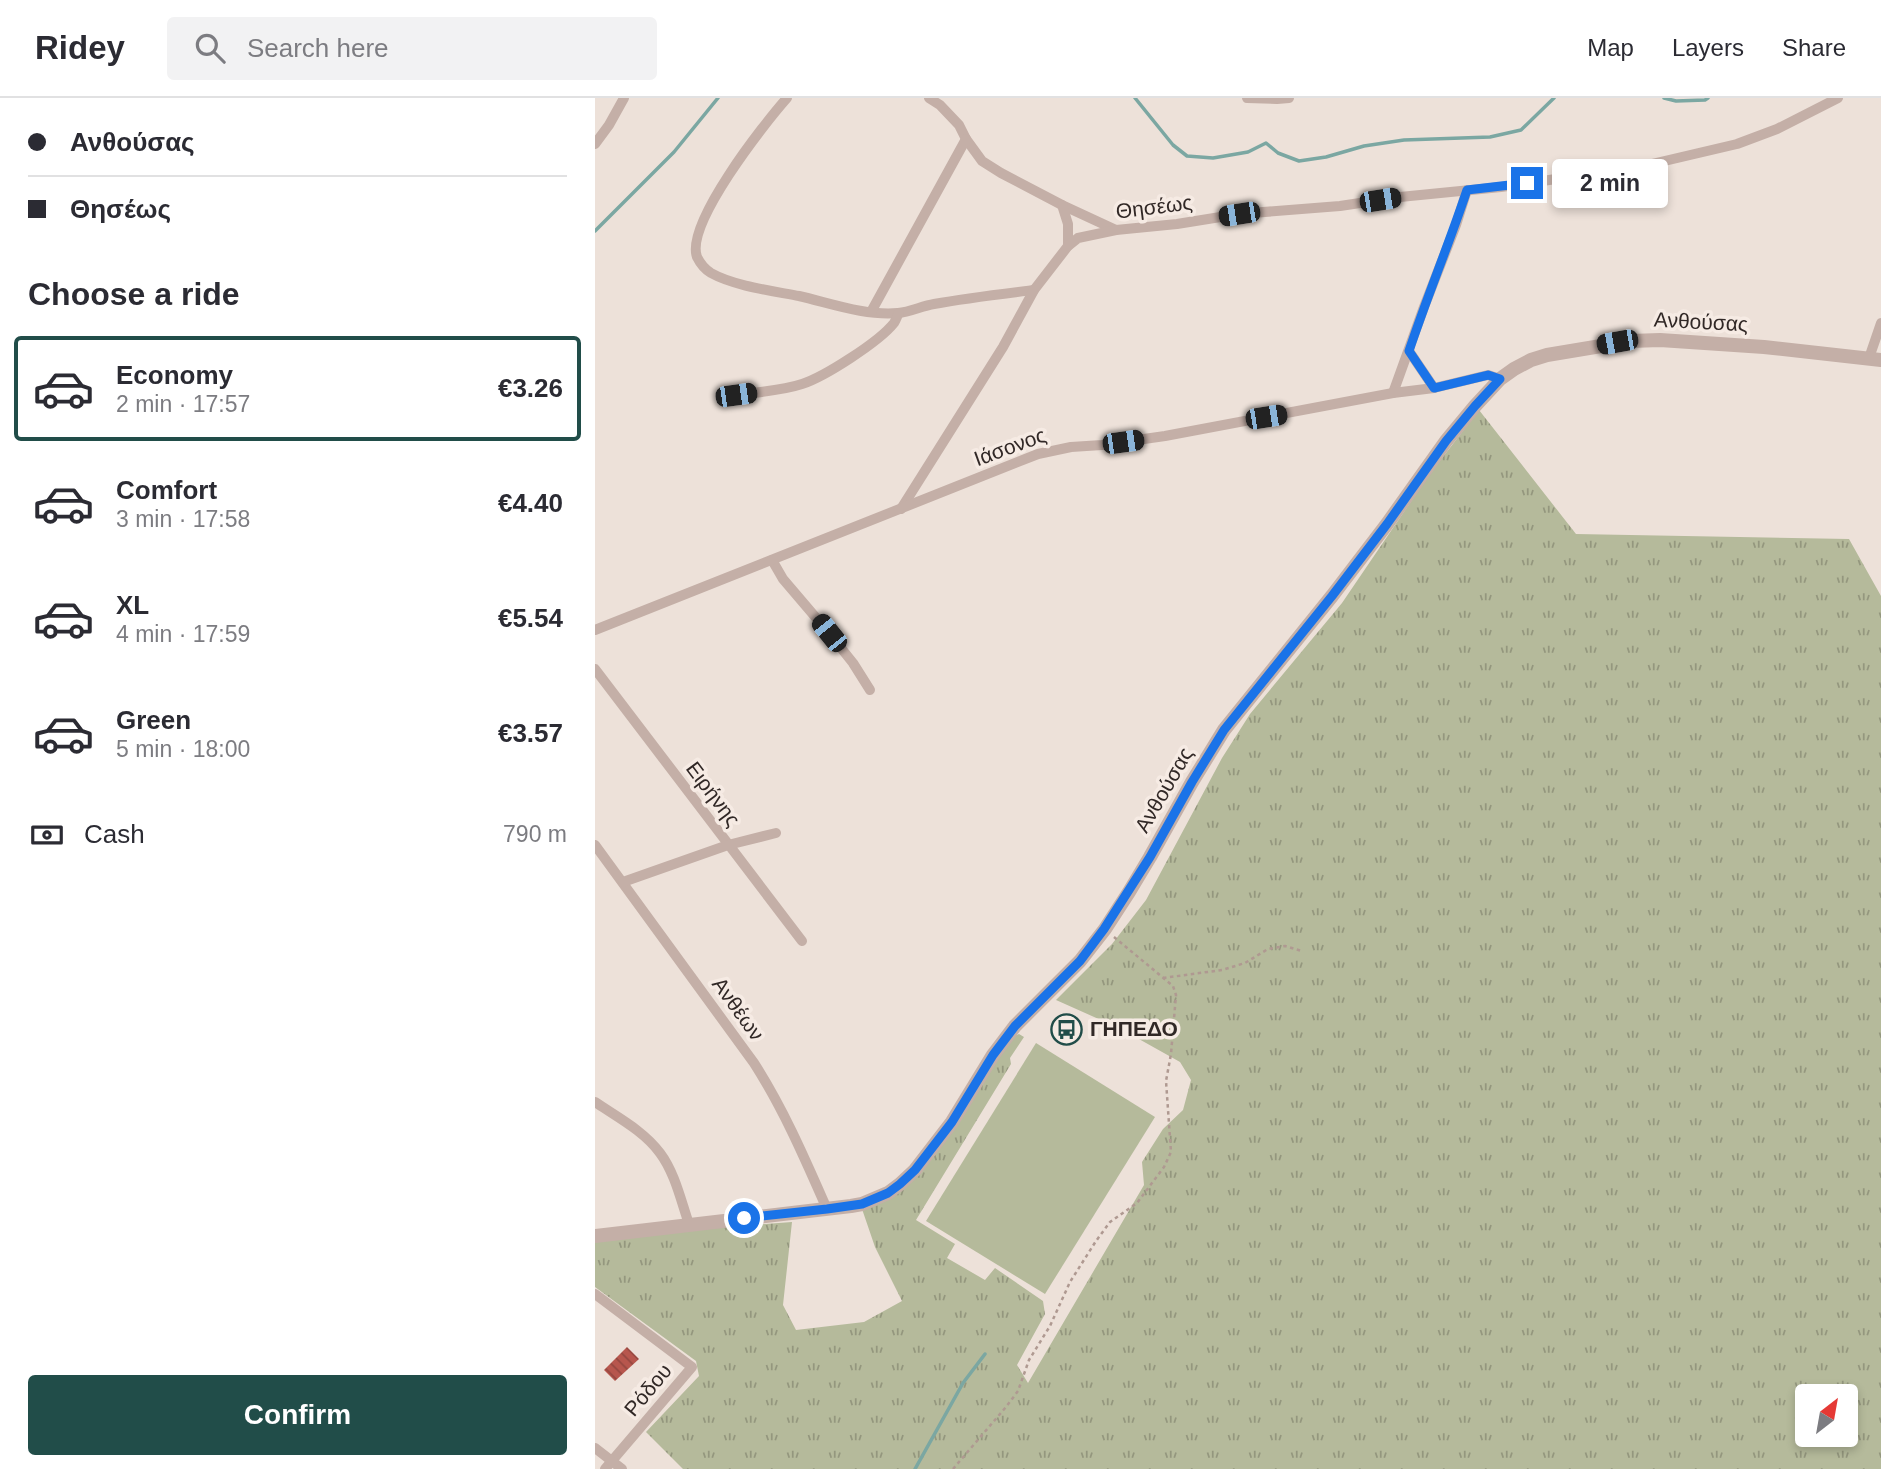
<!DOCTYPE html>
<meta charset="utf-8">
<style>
body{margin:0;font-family:Helvetica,sans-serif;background:#f2f2f3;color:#2b2b33;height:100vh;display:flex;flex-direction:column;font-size:26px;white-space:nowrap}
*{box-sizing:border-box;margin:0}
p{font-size:23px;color:#7c7c81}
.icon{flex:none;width:38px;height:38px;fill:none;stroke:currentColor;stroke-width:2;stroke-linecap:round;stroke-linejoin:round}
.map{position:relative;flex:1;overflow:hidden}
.drawer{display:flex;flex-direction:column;background:#fff;width:595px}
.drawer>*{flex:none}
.hud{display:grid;align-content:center;height:154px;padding:0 28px;background:#fff}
.needle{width:46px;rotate:31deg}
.controls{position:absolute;left:1200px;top:1286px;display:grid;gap:14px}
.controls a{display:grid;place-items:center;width:63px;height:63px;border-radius:7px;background:#fff;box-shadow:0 4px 10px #0003;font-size:35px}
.end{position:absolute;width:32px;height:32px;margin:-16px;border:9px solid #1a73e8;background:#fff;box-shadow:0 0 0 4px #fff}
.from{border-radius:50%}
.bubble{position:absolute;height:49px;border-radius:7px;background:#fff;box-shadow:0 4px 10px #0003;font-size:23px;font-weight:700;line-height:49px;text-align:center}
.car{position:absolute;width:21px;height:42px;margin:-21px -10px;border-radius:9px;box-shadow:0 0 5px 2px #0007;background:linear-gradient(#222 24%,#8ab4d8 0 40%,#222 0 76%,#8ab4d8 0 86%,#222 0)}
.hud b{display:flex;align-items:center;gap:24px;height:66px;font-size:26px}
.hud b+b{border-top:2px solid #e1e1e2}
.hud i{width:18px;height:18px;background:#2b2b33}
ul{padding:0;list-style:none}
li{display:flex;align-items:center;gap:21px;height:105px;margin:0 14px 10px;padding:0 14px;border:4px solid transparent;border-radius:7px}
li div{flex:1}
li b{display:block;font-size:26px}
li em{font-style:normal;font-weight:700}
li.current{border-color:#214d49}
li>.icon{width:63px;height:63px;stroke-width:1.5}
h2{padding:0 28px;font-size:32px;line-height:84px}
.pay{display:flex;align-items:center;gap:18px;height:77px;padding:0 28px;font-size:26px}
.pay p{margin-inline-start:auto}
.action{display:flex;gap:14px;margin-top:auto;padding:14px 28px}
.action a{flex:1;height:80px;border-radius:7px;background:#214d49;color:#fff;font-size:28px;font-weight:700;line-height:80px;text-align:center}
header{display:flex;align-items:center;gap:42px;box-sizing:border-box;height:98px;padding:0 35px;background:#fff;border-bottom:2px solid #e1e1e2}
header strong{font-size:33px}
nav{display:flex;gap:38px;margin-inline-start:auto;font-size:24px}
.search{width:490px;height:63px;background:#f2f2f3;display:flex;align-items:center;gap:18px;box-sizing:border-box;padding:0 24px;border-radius:7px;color:#7c7c81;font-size:26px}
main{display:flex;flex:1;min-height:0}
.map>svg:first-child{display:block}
</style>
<header>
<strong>Ridey</strong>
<div class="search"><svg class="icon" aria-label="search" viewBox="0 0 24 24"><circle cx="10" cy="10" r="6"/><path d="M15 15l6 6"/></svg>Search here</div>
<nav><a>Map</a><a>Layers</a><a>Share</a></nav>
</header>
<main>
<section class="drawer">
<div class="hud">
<b><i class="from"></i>Ανθούσας</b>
<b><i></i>Θησέως</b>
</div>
<h2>Choose a ride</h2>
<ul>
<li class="current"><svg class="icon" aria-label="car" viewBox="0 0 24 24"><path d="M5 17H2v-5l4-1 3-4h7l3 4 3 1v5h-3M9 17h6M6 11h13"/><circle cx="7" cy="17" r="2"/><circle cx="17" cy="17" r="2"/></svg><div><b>Economy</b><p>2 min · 17:57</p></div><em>€3.26</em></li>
<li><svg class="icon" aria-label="car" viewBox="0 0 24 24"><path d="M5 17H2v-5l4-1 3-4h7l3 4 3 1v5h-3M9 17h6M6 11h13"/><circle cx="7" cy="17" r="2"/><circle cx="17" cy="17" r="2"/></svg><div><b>Comfort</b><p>3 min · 17:58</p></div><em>€4.40</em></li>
<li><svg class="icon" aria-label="car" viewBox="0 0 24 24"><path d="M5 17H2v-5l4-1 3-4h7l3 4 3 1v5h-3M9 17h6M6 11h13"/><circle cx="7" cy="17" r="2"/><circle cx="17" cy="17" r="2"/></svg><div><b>XL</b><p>4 min · 17:59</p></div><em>€5.54</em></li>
<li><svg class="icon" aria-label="car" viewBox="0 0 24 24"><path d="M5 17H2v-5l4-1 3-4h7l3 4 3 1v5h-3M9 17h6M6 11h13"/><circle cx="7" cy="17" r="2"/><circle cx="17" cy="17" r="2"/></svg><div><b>Green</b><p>5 min · 18:00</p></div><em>€3.57</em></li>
</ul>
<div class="pay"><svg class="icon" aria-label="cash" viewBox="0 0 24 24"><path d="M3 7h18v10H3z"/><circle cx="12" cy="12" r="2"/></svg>Cash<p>790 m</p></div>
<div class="action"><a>Confirm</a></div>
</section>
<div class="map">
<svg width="1286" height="1371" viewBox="0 0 1286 1371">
<defs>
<pattern id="grass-tufts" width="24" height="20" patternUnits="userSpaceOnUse" patternTransform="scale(1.75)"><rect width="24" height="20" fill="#b5ba9b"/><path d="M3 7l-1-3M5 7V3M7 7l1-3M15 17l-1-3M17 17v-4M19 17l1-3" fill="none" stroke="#94977e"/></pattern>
<pattern id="building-back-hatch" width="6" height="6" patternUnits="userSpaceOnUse" patternTransform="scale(1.75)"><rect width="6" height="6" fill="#b7564d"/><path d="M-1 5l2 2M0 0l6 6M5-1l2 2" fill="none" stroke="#954740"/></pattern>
</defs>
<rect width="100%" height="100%" fill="#ede1d9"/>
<path fill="url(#grass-tufts)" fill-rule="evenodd" d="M884,312L981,436L1254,441L1286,498V1371H88L51,1334L104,1278L101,1263L0,1189V1143L117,1130L197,1124L188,1207L201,1232L269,1224L307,1203L280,1149L267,1111L298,1098L417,939L424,936L429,939L415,960L416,966L321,1122L360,1146L352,1160L390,1182L400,1170L448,1203L450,1216L422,1267L433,1285L549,1087L547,1064L568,1031L588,1012L596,982L585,964L526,931L461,902L517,846L551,802L627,660L655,616L747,505L834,377ZM1213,1298H1251V1337H1213Z"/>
<polygon fill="#b5ba9b" points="441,945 560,1019 450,1196 331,1123"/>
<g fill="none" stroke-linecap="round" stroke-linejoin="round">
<g stroke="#7ba7a2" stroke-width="3.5">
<polyline points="540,0 578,47 592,58 618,60 653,54 671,45 683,55 704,63 731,59 769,48 809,42 895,39 926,32 959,0"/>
<polyline points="1069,0 1081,3 1110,2 1113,0"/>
<polyline points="0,133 79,54 123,0"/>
<polyline points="320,1371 368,1285 390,1256"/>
</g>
</g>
<polygon fill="url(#building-back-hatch)" points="32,1249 44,1261 20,1283 9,1272"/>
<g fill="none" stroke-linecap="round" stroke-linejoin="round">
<g stroke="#af9991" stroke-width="2.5" stroke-dasharray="3.5 3.5" stroke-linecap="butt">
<polyline points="568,880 627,872 650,865 673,851 690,848 707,853"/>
<polyline points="358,1371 411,1309 423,1293 434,1262 455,1228 475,1184 501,1143 515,1124 542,1105 569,1069 576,1054 571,983 576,956 581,897 578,888 519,839"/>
</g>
<g stroke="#c4afa7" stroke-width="10">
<path d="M192,0C169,26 90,126 102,159C105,165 111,172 116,175C139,188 178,193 204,198C235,205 270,218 303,215C315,214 327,208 339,206C372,200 406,196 439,192"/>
<polyline points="334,0 345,7 364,27 371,41 387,63 406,75 467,107 521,132"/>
<polyline points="652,0 682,1 694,0"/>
<polyline points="0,46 14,27 29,0"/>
<polyline points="467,107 473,126 473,148"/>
<polyline points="276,214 371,41"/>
<polyline points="814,253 839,290"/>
<polyline points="1274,260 1286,225"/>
<polyline points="798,295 829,209 861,127 872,92"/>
<path d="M141,297C163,294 186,293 207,286C229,279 284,244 299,225C301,222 302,218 304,215"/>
<polyline points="306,411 408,249 439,192 473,148 483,140 521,132 582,126 644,116 745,108 805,99 906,89 1044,69 1142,46 1182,31 1243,0"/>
<polyline points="177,462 188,481 234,535 258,565 275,592"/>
<polyline points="0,532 443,356 476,349 507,347 570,338 798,295 839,290 893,277 905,281"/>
<polyline points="0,571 207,843"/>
<path d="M0,747L159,965C189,1012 210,1061 232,1111"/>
<polyline points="28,784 133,747 181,735"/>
<path d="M0,1004C22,1019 49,1033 65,1055C80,1075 86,1103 94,1126"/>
<polyline points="0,1196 97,1269 10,1371"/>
<polyline points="0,1350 27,1371"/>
</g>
<polyline stroke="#c4afa7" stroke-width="14" points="0,1138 256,1108 267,1106 293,1095 305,1086 320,1072 357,1024 398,957 420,928 485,863 510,831 534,794 555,759 597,684 629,632 737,498 792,426 851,343 880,308 905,281 919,271 936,262 952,257 1036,243 1065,242 1169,249 1286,262"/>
</g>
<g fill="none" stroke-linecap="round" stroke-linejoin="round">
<path stroke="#1a73e8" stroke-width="9" d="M149,1120L232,1111L267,1106L293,1095L305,1086L320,1072L357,1024L398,957L420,928L485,863L509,831L555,759L597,684L629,632L737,498L792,426L851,343L880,308L905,281L893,277L839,290L814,253C832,199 854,146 872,92L932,85"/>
</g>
<defs>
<symbol id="bus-ring" viewBox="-11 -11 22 22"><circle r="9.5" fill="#f6ebe4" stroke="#214d49" stroke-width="1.5"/><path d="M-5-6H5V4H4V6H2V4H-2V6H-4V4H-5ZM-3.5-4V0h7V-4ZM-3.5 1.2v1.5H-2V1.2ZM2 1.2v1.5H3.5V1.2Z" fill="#214d49"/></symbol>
</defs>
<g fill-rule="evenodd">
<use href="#bus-ring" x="454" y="914" width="35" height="35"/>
</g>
<g text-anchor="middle" stroke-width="7" stroke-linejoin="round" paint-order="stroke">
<g font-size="21" fill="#312826" stroke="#f6ebe4">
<text transform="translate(559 109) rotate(-7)" y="7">Θησέως</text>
<text transform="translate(1106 224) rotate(3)" y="7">Ανθούσας</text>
<text transform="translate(415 349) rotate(-20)" y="7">Ιάσονος</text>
<text transform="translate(569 692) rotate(-60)" y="7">Ανθούσας</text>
<text transform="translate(118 696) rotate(53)" y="7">Ειρήνης</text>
<text transform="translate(143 911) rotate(54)" y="7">Ανθέων</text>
<text transform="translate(53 1292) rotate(-50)" y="7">Ρόδου</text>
</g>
<g font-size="21" font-weight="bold" fill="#312826" stroke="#f6ebe4" text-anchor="start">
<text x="495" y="938">ΓΗΠΕΔΟ</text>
</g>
</g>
</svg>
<div class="controls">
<a><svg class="needle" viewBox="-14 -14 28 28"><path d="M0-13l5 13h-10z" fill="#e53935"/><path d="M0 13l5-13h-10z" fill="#7c7c81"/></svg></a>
</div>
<i class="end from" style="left:149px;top:1120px"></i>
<i class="end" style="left:932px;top:85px"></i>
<div class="bubble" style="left:957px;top:61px;width:116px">2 min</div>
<i class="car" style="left:785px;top:102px;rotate:81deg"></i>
<i class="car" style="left:644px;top:116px;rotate:261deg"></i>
<i class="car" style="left:1022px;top:244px;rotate:260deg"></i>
<i class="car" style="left:141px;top:297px;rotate:82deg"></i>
<i class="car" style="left:671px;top:319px;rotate:81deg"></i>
<i class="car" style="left:528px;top:344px;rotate:82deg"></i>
<i class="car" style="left:234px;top:535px;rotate:321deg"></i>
</div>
</main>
